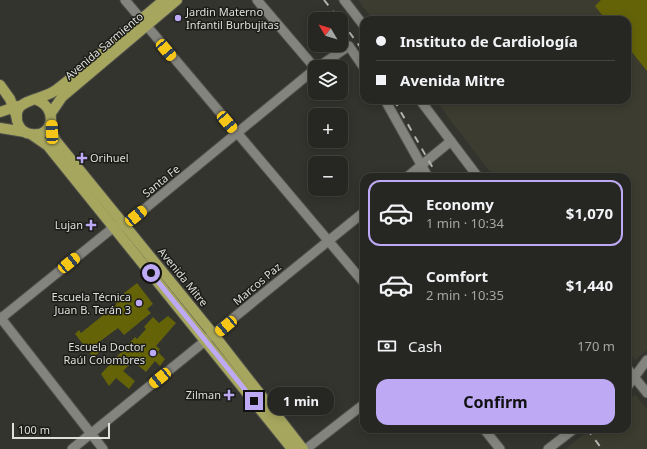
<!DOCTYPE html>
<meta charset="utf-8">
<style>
body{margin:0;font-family:"Noto Sans",sans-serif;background:#2e2f2a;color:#f1f3f6;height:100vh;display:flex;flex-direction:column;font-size:15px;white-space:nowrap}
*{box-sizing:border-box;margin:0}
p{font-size:13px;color:#a4a5a5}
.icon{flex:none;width:22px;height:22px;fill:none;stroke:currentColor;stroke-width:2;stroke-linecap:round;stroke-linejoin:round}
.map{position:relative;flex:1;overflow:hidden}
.drawer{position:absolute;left:360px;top:173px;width:271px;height:260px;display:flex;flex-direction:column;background:#262722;border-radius:12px;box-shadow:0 2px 10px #0003,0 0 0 1px #424440}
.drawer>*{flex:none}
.top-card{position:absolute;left:360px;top:16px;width:271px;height:88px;border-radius:12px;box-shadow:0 2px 10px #0003,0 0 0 1px #424440;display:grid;align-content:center;height:88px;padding:0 16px;background:#262722}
.needle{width:26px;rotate:308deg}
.controls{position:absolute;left:308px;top:12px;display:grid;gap:8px}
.controls a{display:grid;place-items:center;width:40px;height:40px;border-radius:8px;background:#262722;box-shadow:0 2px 10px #0003,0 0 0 1px #424440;font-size:20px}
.scale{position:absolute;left:12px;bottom:10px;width:98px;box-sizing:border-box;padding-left:4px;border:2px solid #dfdfdc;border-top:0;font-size:11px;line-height:14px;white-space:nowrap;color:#dfdfdc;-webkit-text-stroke:3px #1b1b18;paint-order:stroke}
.end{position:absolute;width:18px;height:18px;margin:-9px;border:5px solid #bea9f5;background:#111;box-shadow:0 0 0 2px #111}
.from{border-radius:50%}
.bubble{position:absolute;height:28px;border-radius:12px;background:#262722;box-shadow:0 2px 10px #0003,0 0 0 1px #424440;font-size:13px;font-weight:700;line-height:28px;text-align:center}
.car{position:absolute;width:12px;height:24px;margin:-12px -6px;border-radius:5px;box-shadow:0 0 3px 1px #0007;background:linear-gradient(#f5c518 24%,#345 0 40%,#f5c518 0 76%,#345 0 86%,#f5c518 0)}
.top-card b{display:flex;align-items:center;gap:14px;height:38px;font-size:15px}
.top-card b+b{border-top:1px solid #424440}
.top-card i{width:10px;height:10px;background:#f1f3f6}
ul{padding:7px 0 0;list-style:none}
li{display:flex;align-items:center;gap:12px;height:66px;margin:0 8px 6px;padding:0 8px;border:2px solid transparent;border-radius:12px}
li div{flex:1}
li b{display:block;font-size:15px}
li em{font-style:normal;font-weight:700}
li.current{border-color:#bea9f5}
li>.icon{width:36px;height:36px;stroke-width:1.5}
.pay{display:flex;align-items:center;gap:10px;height:44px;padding:0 16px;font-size:15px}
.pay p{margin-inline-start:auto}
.primary-button{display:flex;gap:8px;margin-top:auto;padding:8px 16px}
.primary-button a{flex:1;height:46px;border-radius:12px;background:#bea9f5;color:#111;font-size:16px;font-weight:700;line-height:46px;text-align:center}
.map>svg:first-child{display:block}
</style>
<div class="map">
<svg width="647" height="449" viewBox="0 0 647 449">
<rect width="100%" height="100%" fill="#33342e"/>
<g fill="#3c3c30">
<polygon points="358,0 647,0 647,350 635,360 627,349 627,177 494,177 435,100 627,100 627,20 373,20"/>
<polygon points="635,395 647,409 647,449 565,449 591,429 627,429 627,401"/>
</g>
<g fill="#656308">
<polygon points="601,0 647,0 647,71 627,46 627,20 606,20 595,6"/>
<polygon points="137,283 153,304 147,309 151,313 124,335 118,328 95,345 100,352 93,357 75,334 79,330 81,333 117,304 114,301"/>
<polygon points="168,316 176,323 156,346 160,349 158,352 165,359 160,366 155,361 146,372 133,361 123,371 135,381 129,389 116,378 109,386 101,374 135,337 137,339 146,329 144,327 153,317 159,323"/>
</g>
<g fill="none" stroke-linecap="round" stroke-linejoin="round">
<defs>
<g id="minor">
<polyline points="125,0 364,283"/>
<polyline points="257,0 315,68"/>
<polyline points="344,0 364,26"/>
<polyline points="318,67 349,46 364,68"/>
<polyline points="385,100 428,177"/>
<polyline points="420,100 478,177"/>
<polyline points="407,177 451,141"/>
<polyline points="0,317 103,449"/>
<polyline points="0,319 114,227 125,225 315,69"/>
<polyline points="627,368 647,393"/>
<polyline points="627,387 647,360"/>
<polyline points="484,429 500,449"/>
<polyline points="72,449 364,212"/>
<polyline points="306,449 364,404"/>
<polyline points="548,449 574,429"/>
</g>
<g id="major">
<polyline points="0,85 10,99 17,118"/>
<path d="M37,100C58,108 54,138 31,134C19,133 13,118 19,108C25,99 46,98 56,90C93,61 128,30 164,0"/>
<polyline points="0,112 18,106"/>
<polyline points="51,113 62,97 177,0"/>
<polyline points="51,118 52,132 56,141 214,335 303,449"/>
<polyline points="0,128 25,132"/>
<polyline points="32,135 48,146 292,449"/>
</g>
</defs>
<use href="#minor" stroke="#52524d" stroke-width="11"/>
<use href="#major" stroke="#52524d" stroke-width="12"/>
<use href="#minor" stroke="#84847e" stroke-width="9"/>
<use href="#major" stroke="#a7a65e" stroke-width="10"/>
<g stroke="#b2b2ae" stroke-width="2" stroke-dasharray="7 7" stroke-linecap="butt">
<polyline points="324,0 339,19"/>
<polyline points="341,21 364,52"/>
<polyline points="394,100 438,177"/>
<polyline points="587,429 602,449"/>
</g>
</g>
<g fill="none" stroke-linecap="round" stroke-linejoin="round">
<polyline stroke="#bea9f5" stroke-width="5" points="151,273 254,401"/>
</g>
<g fill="#bea9f5" stroke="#1b1b18" stroke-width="1.5">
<circle cx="178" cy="18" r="4"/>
<path d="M80 152h4v4h4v4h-4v4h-4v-4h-4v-4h4z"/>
<path d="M89 219h4v4h4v4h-4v4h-4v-4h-4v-4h4z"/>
<circle cx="139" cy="303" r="4"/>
<circle cx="153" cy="353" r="4"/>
<path d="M227 389h4v4h4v4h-4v4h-4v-4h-4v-4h4z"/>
</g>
<g text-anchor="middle" stroke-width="3" stroke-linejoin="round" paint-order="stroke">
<g font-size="11" fill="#dfdfdc" stroke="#1b1b18" text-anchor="end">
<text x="186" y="16" text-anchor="start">Jardin Materno<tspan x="186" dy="13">Infantil Burbujitas</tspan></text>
<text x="90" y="162" text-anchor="start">Orihuel</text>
<text x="83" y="229">Lujan</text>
<text x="131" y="301">Escuela Técnica<tspan x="131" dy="13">Juan B. Terán 3</tspan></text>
<text x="145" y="351">Escuela Doctor<tspan x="145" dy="13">Raúl Colombres</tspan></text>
<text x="221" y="399">Zilman</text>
</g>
<g font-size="11" fill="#dfdfdc" stroke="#1b1b18">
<text transform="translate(104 46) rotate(-40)" y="4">Avenida Sarmiento</text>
<text transform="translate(161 181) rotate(-39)" y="4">Santa Fe</text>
<text transform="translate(183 277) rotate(51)" y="4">Avenida Mitre</text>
<text transform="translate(257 284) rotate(-40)" y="4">Marcos Paz</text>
</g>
</g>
</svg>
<div class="controls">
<a><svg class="needle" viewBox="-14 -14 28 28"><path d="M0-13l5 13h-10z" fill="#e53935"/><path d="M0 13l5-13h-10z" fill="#a4a5a5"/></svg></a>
<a><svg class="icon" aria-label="layers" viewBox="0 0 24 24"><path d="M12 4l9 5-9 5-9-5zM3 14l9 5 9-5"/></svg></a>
<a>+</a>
<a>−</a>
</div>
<div class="scale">100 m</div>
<i class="end from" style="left:151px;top:273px"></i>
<i class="end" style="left:254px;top:401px"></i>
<div class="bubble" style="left:268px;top:387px;width:66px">1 min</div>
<i class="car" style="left:166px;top:50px;rotate:140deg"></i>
<i class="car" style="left:227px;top:122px;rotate:140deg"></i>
<i class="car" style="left:52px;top:132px;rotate:358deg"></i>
<i class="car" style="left:136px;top:216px;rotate:51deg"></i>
<i class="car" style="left:69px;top:263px;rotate:51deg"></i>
<i class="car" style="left:226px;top:326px;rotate:230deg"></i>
<i class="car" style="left:160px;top:378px;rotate:231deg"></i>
<div class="top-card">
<b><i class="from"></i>Instituto de Cardiología</b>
<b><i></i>Avenida Mitre</b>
</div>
<section class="drawer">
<ul>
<li class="current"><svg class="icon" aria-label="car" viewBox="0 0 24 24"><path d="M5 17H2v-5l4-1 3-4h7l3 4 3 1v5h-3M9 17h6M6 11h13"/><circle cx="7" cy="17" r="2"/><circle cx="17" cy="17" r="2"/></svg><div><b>Economy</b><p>1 min · 10:34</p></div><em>$1,070</em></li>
<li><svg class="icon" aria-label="car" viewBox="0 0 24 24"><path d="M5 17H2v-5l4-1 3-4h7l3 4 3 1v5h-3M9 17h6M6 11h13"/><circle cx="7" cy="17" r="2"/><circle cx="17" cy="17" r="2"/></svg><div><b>Comfort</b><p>2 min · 10:35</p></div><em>$1,440</em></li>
</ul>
<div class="pay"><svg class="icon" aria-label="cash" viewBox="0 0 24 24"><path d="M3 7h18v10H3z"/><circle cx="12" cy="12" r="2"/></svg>Cash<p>170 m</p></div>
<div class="primary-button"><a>Confirm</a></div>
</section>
</div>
